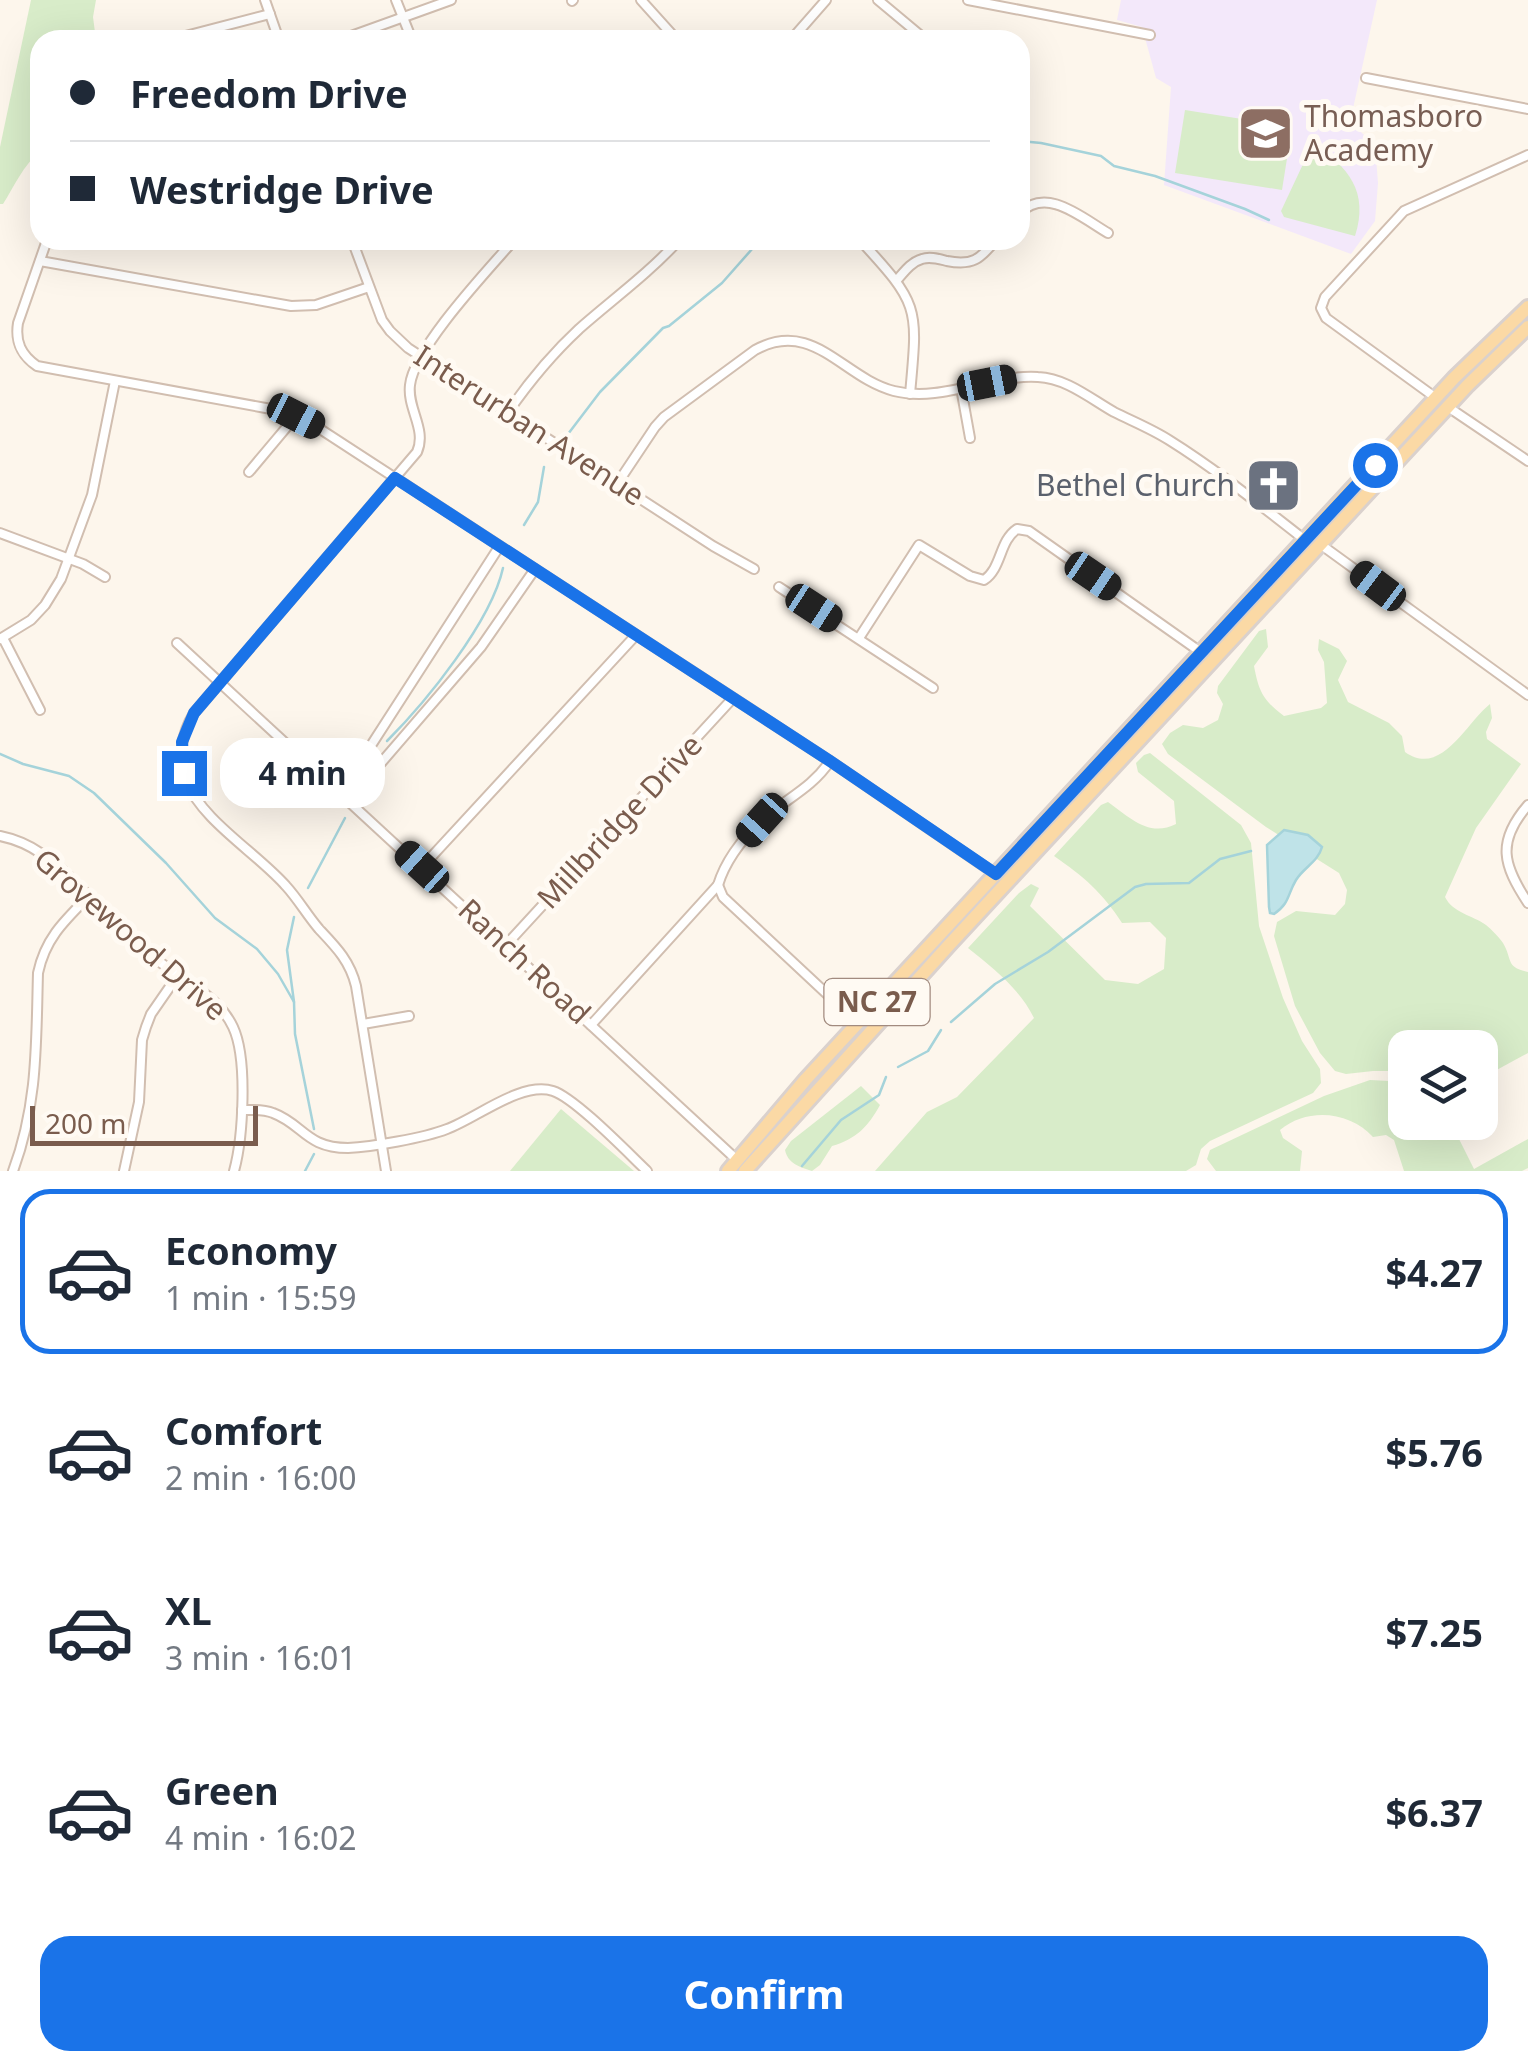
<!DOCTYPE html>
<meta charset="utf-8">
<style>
body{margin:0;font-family:"Noto Sans",sans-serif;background:#f6f6f7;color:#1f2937;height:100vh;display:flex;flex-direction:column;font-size:38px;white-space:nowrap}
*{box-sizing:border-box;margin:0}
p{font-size:32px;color:#747a83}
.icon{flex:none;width:55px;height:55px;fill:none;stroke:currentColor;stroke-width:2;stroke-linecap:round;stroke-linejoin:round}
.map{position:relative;height:1171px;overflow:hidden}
.details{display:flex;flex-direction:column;background:#fff;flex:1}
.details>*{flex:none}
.hud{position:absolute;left:30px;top:30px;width:1000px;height:220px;border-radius:30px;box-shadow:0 10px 40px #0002;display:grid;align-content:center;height:220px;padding:0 40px;background:#fff}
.fabs{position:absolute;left:1388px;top:1030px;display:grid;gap:20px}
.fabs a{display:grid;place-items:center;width:110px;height:110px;border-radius:20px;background:#fff;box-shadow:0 10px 40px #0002;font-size:50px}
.scale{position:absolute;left:30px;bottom:25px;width:228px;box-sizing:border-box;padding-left:10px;border:5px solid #7a5c4d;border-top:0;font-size:28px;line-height:35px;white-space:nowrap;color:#7a5c4d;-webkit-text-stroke:8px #fffaf3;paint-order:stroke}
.end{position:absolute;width:45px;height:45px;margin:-22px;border:12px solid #1a73e8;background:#fff;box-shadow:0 0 0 5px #fff}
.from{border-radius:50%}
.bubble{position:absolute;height:70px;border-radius:30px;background:#fff;box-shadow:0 10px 40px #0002;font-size:32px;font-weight:700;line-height:70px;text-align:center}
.car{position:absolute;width:30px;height:60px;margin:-30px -15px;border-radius:12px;box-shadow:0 0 8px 2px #0007;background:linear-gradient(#222 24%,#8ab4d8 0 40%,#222 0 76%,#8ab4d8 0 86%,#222 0)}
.hud b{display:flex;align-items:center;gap:35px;height:95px;font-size:38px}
.hud b+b{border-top:2px solid #e0e1e3}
.hud i{width:25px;height:25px;background:#1f2937}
ul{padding:18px 0 0;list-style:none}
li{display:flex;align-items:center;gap:30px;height:165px;margin:0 20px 15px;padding:0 20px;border:5px solid transparent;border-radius:30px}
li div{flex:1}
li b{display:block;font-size:38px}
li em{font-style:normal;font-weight:700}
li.selected{border-color:#1a73e8}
li>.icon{width:90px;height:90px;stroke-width:1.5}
.cta{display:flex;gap:20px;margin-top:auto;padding:20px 40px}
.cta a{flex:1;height:115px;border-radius:30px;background:#1a73e8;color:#fff;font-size:40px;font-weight:700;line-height:115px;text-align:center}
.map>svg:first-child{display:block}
</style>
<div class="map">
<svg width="1528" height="1171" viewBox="0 0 1528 1171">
<rect width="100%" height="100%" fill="#fdf6ec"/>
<polygon fill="#f3e8fa" points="1121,0 1377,0 1350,122 1375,145 1378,183 1375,221 1351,254 1164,185 1171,87 1156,78 1142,27 1117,20"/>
<g fill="#d8ecc9">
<path d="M31,0H96L93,17L96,40H40V151C23,166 15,185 3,204H0V147Z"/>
<polygon points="1185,110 1292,127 1282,190 1175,173"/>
<path d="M1312,145C1349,165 1369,193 1355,236L1284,217L1281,211Z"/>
<path d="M1266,629L1268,647L1254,666C1259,692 1263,700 1284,716L1321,708L1327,703L1324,662L1318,650L1319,639L1339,649L1347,661L1338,680L1348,702L1389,723L1402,736L1405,752C1441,778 1466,723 1490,704L1492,718L1486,732L1487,739L1521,764L1476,828L1445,897C1453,913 1472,915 1486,925C1491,929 1500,938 1503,943C1513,960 1505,967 1528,972V1053L1480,1079V1048H1405V1075L1398,1071H1373L1346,1074L1335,1071L1320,1053L1295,1006L1274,936L1277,922L1296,911L1335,915L1345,904L1347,890L1339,873L1266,827L1168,754L1162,744L1170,733L1183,725L1203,728L1218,720L1223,704L1217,693L1218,686L1259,631Z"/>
<path d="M1150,753L1241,825L1251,843L1259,926L1283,998L1302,1041L1320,1069L1321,1083L1313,1093L1210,1141L1201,1149L1196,1165L1186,1171H875L927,1112L957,1097L1034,1018C1020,989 993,968 968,948L1019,893L1031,884L1039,888L1030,906L1105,980L1138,984L1164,969L1166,938L1150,922L1122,923C1103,893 1083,876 1054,856L1101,805L1108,802C1129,817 1149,838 1176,824L1174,801L1138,772L1136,763L1144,755Z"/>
<path d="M1370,1080L1389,1081L1405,1087V1122L1448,1123L1452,1125L1474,1169L1528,1139V1168L1522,1171H1404L1394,1140L1386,1135L1373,1137C1350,1111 1307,1107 1280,1130L1283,1138L1302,1151L1300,1171H1216L1207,1159L1210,1150L1324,1096Z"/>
<path d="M861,1086L880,1105C868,1127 856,1139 832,1146L820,1165L812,1171C800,1167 788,1164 785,1150L791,1141Z"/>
<polygon points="561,1109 634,1171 510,1171"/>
</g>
<path fill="#bfe3e8" stroke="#a5d3da" stroke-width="2.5" d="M1284,830L1308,835L1322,847C1318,862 1304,867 1296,880C1287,895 1290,903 1274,914L1270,913L1269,907L1267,845Z"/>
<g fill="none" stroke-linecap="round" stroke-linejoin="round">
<g stroke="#a5d3da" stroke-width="2.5">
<polyline points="1020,141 1041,143 1101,156 1114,166 1155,176 1245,209 1269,220"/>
<polyline points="565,438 600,392 663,328 669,326 722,283 760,240"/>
<polyline points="524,525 538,502 544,467"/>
<path d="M387,741C426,702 491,622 503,568"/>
<polyline points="0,754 23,764 69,776 94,793 166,863 215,918 257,949 278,974 294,1002"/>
<polyline points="308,888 345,818"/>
<polyline points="294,917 287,950 294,1002 295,1034 314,1129"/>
<polyline points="951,1022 995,984 1048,952 1135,887 1146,884 1189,883 1220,859 1251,851"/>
<polyline points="898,1067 928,1051 941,1030"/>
<polyline points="802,1166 841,1120 879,1095 886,1077"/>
<polyline points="305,1171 314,1154"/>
</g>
<defs>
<g id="minor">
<polyline points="265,0 279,40"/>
<polyline points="396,0 412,40"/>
<polyline points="641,0 677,40"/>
<polyline points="878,0 926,40"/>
<polyline points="968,0 1150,35"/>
<polyline points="572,1 573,0"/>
<polyline points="170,40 270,14"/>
<polyline points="340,40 451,0"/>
<polyline points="791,40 826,0"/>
<polyline points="1366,78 1528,109"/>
<path d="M1020,213C1047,186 1082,218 1108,233"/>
<path d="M47,240L18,323C15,342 21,355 37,366L282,411L317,427L830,761L997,875"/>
<polyline points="352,240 382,320 390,331 408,348 713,546 754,569"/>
<path d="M860,240C920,305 918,307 910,394"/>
<polyline points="40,261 291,306 316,305 369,287"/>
<path d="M897,280C904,272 911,262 922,259C930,256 939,259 947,261C973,266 980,259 996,240"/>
<polyline points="961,388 970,438"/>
<polyline points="1436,398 1326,318 1321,308 1325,297 1404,211 1528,155"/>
<polyline points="1448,407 1528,461"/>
<path d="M508,412C529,382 552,354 579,329C613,299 648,274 679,240"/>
<polyline points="249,472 296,416"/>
<path d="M617,484L655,427L664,417L755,350C813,318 843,378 894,391C942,403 990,374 1038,377C1066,378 1091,399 1114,412C1132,421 1152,429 1169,440C1217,470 1260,505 1305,540"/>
<polyline points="0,533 83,564 105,577"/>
<polyline points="1320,544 1528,695"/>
<polyline points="779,587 933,688"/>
<polyline points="3,638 40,710"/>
<path d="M859,638L919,545L970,576L984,580C1002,568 999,541 1017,529L1029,531L1202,653"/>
<polyline points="0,639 31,620 45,605 61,579 92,495 115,381"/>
<polyline points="177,643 737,1160"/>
<polyline points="341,792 499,547"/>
<polyline points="349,800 481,647 535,569"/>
<path d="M1528,805C1496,842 1503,865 1528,903"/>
<path d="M0,836C15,839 29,845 42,854C73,875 97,907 124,933C145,953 168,968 191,984C209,996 224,1008 233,1027C248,1059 243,1138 234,1171"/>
<polyline points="422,867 636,635"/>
<polyline points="718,885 723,897 858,1023"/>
<polyline points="506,945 733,698"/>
<polyline points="363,1024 409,1016"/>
<path d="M591,1025L718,885C726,859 744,837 763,819C786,799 813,787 830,761"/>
<path d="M242,1110C252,1110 263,1109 273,1113C303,1124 306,1148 348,1148C371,1147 424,1138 447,1129C477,1118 521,1081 553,1091C575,1098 628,1153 647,1171"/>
<path d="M13,1171C38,1104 36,1043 38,973C45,939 64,921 88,897"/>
<polyline points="124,1171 139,1102 142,1040 146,1027 151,1014 178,975"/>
<path d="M386,1171L356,986C350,961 336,947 319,929C307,915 298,899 286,886C257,853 201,820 186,780C177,757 182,733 194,713L417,452C427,429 407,409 410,385C414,348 488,270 514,240"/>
</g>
<g id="primary">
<polyline points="728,1171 806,1079 1454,378 1528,307"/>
<polyline points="745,1171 950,944 1468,385 1528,327"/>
</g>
</defs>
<use href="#minor" stroke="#d1beb0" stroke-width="12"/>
<use href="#primary" stroke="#dad1cd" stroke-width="18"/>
<use href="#minor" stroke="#fff" stroke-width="8"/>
<use href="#primary" stroke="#fbd9a5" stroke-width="12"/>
</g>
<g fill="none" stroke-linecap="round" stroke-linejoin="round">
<polyline stroke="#1a73e8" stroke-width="12" points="184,773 182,742 194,713 395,478 830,761 996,874 1375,465"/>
</g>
<defs>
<symbol id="school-square" viewBox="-11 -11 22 22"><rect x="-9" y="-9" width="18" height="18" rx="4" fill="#8d6e63" stroke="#fffaf3"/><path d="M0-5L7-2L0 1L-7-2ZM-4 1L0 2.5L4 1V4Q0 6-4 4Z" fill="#fff"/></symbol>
<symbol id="church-square" viewBox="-11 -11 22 22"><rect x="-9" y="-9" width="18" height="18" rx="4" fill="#6b7280" stroke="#fffaf3"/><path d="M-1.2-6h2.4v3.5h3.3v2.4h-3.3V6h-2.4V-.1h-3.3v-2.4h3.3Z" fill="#fff"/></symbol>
</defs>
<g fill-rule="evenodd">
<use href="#school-square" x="1234" y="102" width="63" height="63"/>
<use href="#church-square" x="1242" y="454" width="63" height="63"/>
</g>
<g text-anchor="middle" stroke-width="10" stroke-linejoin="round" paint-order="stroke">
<rect fill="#fffaf3" stroke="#a28b7f" stroke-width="2.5" x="824.5" y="979" width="105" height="46" rx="8"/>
<g font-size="28" font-weight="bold" fill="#7a5c4d">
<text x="877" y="1012">NC 27</text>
</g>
<g font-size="30" fill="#785e54" stroke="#fffaf3" text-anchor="start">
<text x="1304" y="127">Thomasboro<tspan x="1304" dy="34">Academy</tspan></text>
</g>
<g font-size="30" fill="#7a5c4d" stroke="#fffaf3">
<text transform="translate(529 426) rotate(33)" y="10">Interurban Avenue</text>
<text transform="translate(620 822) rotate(-47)" y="10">Millbridge Drive</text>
<text transform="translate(130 935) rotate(41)" y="10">Grovewood Drive</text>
<text transform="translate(524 962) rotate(43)" y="10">Ranch Road</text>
</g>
<g font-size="30" fill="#5b616d" stroke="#fffaf3" text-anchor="end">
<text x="1235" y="496">Bethel Church</text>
</g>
</g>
</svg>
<div class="fabs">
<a><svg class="icon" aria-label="layers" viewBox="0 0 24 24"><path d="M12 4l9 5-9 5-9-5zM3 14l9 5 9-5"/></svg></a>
</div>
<div class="scale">200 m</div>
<i class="end from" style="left:1375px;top:465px"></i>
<i class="end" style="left:184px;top:773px"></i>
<div class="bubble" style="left:220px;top:738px;width:165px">4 min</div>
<i class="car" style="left:987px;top:383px;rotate:79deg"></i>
<i class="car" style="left:296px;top:416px;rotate:117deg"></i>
<i class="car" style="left:1093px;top:576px;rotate:124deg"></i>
<i class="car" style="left:1378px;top:586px;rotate:307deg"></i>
<i class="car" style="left:814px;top:608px;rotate:123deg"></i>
<i class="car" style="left:762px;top:820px;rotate:222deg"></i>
<i class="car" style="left:422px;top:867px;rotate:312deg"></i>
<div class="hud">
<b><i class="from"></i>Freedom Drive</b>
<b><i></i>Westridge Drive</b>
</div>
</div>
<section class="details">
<ul>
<li class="selected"><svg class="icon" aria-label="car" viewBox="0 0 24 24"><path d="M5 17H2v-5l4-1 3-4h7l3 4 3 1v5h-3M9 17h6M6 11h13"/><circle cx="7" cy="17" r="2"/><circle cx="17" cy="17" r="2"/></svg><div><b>Economy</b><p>1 min · 15:59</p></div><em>$4.27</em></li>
<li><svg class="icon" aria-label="car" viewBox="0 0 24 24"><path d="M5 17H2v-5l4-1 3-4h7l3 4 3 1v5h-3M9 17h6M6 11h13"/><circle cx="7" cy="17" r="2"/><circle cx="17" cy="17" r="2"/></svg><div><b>Comfort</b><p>2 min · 16:00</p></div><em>$5.76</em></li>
<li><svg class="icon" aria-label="car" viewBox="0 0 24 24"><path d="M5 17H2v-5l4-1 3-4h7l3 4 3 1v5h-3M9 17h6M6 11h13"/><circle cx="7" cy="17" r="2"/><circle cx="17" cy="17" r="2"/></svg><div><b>XL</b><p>3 min · 16:01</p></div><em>$7.25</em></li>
<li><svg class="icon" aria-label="car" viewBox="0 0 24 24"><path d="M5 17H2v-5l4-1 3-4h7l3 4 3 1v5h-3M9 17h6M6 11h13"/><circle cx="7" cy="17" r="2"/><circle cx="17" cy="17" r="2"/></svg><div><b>Green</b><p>4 min · 16:02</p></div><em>$6.37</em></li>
</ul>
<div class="cta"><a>Confirm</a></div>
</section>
